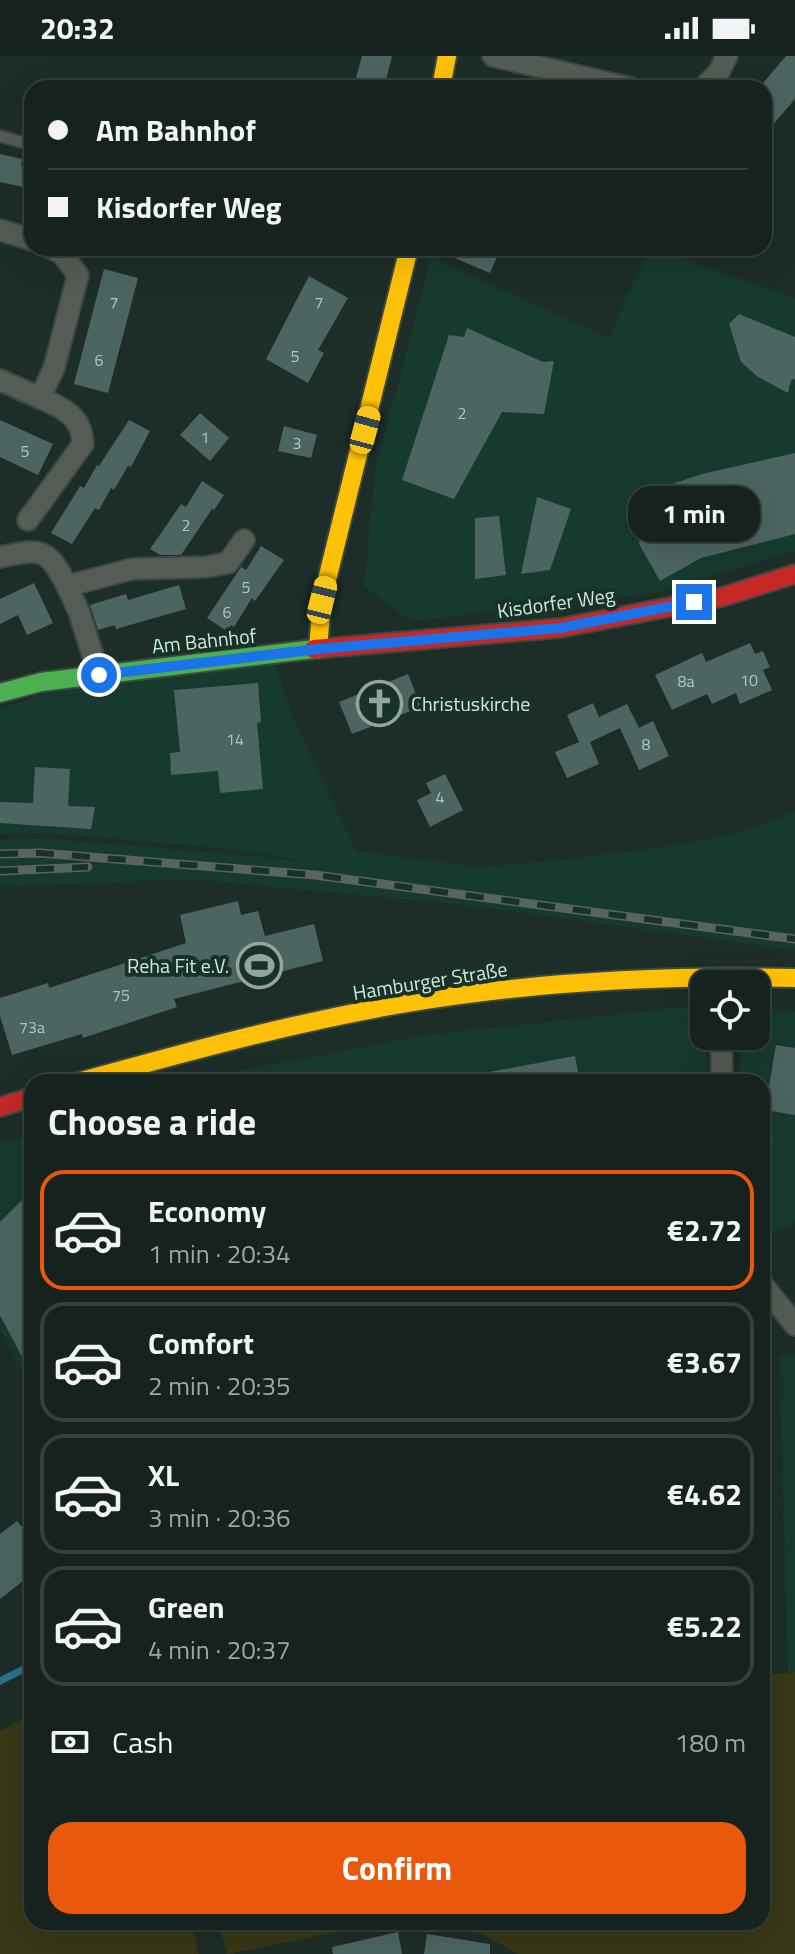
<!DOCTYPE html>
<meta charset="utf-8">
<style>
body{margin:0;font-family:"Titillium Web",sans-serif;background:#1f2a26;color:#f1f3f6;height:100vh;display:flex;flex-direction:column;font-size:30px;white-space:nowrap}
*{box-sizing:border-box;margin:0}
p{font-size:26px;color:#9ea4a4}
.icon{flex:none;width:44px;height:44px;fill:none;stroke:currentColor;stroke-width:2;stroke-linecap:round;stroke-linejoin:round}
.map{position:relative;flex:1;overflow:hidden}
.panel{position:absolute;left:24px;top:1018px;width:746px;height:856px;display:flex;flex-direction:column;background:#16221d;border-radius:24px;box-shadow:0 8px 32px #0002,0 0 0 2px #353f3b}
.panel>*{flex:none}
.hud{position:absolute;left:24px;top:24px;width:748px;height:176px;border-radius:24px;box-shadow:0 8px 32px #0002,0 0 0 2px #353f3b;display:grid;align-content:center;height:176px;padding:0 24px;background:#16221d}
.buttons{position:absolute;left:690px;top:914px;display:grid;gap:16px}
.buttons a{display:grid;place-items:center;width:80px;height:80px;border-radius:16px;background:#16221d;box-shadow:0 8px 32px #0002,0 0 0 2px #353f3b;font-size:40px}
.end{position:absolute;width:36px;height:36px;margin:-18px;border:10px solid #1a73e8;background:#fff;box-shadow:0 0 0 4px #fff}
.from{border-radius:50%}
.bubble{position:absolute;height:56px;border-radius:24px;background:#16221d;box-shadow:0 8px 32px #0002,0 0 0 2px #353f3b;font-size:26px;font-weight:700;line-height:56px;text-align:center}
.car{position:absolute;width:24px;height:48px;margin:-24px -12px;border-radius:10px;box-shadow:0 0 6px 2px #0007;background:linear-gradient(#f5c518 24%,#345 0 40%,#f5c518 0 76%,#345 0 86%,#f5c518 0)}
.hud b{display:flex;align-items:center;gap:28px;height:76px;font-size:30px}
.hud b+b{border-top:2px solid #353f3b}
.hud i{width:20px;height:20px;background:#f1f3f6}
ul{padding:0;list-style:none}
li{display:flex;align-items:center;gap:24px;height:120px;margin:0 16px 12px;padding:0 8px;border:4px solid #353f3b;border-radius:24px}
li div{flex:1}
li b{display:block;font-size:30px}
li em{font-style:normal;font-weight:700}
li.current{border-color:#ea580c}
li>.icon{width:72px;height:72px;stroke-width:1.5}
h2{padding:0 24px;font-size:36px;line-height:96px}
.pay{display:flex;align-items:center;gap:20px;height:88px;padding:0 24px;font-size:30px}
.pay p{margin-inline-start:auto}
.button{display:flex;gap:16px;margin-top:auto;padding:16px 24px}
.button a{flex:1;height:92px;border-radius:24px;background:#ea580c;color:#fff;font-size:32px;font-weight:700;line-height:92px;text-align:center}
.status{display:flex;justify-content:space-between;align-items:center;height:56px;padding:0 40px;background:#16221d;direction:ltr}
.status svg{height:22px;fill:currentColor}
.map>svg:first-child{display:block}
</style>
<div class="status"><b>20:32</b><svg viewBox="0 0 49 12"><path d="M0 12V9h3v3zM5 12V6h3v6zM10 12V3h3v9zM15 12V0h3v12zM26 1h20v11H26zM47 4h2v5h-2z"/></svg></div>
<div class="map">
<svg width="795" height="1898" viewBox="0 0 795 1898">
<rect width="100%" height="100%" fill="#1d2d27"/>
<g fill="#173a2e">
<polygon points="650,192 795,242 795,495 654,537 412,565 364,531 375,416 431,201 609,282"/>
<polygon points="273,603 294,664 356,795 479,811 563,804 678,789 729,779 795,756 795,894 473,850 193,823 0,831 0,784 41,782 265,801 308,807 295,803 219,792 47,777 0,778 0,653 44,638"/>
<polygon points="704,949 708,1026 204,1026 243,1014 426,979"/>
<polygon points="760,952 795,956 795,1166 762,1185 762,1026 739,1026 740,980 756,980 756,957"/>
<polygon points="32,1078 32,1334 0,1273 0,1087"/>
<polygon points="795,1298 795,1616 788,1616 779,1300"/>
</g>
<g fill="#383817">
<polygon points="795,1616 795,1898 518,1898 460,1866 762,1866 762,1619"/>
<polygon points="32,1658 32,1866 191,1866 199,1898 0,1898 0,1675"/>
<polygon points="218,1866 386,1866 230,1898 227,1898"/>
</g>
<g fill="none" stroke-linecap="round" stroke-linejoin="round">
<polyline stroke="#2e728c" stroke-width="7" points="0,1625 32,1609"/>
</g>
<g fill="#4c6562">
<polygon points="362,0 392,0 384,32 353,32"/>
<polygon points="786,0 795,0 795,43 764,79 764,26"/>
<polygon points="0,98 22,103 21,109 32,112 32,133 0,126"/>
<polygon points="431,192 501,192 490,217"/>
<polygon points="104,213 138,222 108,337 74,328"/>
<polygon points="309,220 348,242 318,294 324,297 308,327 266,303"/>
<polygon points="739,258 795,281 795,323 791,324 788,337 758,321 741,306 729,268"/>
<polygon points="467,272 543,306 554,305 544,358 502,356 454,443 402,424 449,279 464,281"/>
<polygon points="200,357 229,382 210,405 180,379"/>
<polygon points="0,364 53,388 38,419 0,401"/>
<polygon points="129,364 150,375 131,411 128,410 114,434 111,432 99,454 95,452 72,488 51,477 80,430 84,432 97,409 99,410"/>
<polygon points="284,370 317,379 311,402 278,395"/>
<polygon points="795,397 795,478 701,502 660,525 639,488 644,450 663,431 702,418"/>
<polygon points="202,425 224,439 214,454 212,453 181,499 160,499 150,493 181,448 186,451"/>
<polygon points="537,441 571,453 550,514 521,518"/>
<polygon points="499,460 506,519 475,523 475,462"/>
<polygon points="261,490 284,504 255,545 252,542 234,571 231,569 227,575 207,562 241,511 246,514"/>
<polygon points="34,527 53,567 27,579 18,559 0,568 0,543"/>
<polygon points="179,529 186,553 116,573 115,569 98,574 90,549 126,538 128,544"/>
<polygon points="750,587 755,598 763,595 770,611 763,614 772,634 740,648 736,637 712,648 707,638 672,654 655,619 702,597 706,606"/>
<polygon points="408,618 421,651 352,678 339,646"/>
<polygon points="258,627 261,666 257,667 263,733 220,737 218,715 171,719 170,697 180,696 174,634"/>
<polygon points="593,647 599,661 627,648 639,672 653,665 669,700 639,714 620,672 590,686 599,708 567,722 555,696 579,686 567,659"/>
<polygon points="35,711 70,713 68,750 95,751 91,773 0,767 0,746 33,747"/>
<polygon points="445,718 463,754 430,771 417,744 431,737 426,727"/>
<polygon points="238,845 241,859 258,855 265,880 314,868 323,905 174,943 177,951 83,982 82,978 12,999 0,960 0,942 48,927 49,932 186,887 180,859"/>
<polygon points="776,989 795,992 795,1059 765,1054"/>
<polygon points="575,1000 580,1026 484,1026 483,1017"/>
<polygon points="32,1134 32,1320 0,1259 0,1166"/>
<polygon points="17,1465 32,1483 32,1518 0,1543 0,1478"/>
<polygon points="398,1876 402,1898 333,1898 332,1891"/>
<polygon points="427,1878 490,1888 490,1898 424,1898"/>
</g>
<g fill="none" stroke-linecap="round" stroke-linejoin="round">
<defs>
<g id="lane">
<polyline points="0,80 32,89"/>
<polyline points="762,1081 766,1082"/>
</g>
<g id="street">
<polyline points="493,0 630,32"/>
<polyline points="703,32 719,16 727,0"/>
<polyline points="0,174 32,184"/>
<polyline points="0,324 40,342 54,312 78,219 62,198 51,192"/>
<path d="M28,464L83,388C82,361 64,352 40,342"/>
<path d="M0,501C41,493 47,490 67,530"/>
<polyline points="99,619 79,556 67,530 132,513 205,511 228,507 244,484"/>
<polyline points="721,980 722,1026"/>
<polyline points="762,1228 795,1269"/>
</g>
<polyline id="fast" points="0,637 41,626 314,593"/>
<g id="slow">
<polyline points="441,32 447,0"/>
<polyline points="318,593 322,544 409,192"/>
<path d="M78,1026C183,997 288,968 396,949C528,926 661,919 795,922"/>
</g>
<g id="jam">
<polyline points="314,593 560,572 722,541 795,518"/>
<polyline points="0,1051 32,1041"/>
</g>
</defs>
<use href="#lane" stroke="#3c4943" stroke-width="14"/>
<use href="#street" stroke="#3c4943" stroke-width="24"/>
<use href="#fast" stroke="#3c4943" stroke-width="22"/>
<use href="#slow" stroke="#3c4943" stroke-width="22"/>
<use href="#jam" stroke="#3c4943" stroke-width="22"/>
<use href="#lane" stroke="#555c55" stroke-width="10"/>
<use href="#street" stroke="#555c55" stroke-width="20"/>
<use href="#fast" stroke="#4caf50" stroke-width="18"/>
<use href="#slow" stroke="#ffc107" stroke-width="18"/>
<use href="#jam" stroke="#c62828" stroke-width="18"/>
<defs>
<g id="rail">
<polyline points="0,798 40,797 315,819 795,883"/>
<polyline points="0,815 88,811"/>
</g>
</defs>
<use href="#rail" stroke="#59645e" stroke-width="9"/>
<use href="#rail" stroke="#173328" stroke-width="6" stroke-dasharray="18" stroke-linecap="butt"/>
</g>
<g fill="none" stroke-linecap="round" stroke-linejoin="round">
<polyline stroke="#1a73e8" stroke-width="10" points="99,619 318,593 560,572 694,546"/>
</g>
<defs>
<symbol id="church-ring" viewBox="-11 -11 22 22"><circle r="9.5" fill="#173328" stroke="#95a59e" stroke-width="1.5"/><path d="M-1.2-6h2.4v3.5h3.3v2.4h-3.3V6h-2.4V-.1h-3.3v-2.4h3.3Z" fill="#95a59e"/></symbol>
<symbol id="stadium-ring" viewBox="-11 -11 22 22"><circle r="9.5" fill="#173328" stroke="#95a59e" stroke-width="1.5"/><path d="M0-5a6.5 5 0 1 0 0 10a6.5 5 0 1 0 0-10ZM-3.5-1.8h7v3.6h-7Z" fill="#95a59e"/></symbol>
</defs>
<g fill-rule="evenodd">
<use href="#church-ring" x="354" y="622" width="51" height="51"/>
<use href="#stadium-ring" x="234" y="884" width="51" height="51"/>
</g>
<g text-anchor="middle" stroke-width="8" stroke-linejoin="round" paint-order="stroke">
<g font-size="16" fill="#b3c5bf">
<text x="114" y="252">7</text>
<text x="319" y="252">7</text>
<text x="295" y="306">5</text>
<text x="99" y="310">6</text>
<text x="462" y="363">2</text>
<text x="205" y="387">1</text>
<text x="297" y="393">3</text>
<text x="25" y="401">5</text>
<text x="186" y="475">2</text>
<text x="246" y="537">5</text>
<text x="227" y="562">6</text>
<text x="749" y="630">10</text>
<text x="686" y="631">8a</text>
<text x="235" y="689">14</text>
<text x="646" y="694">8</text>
<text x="440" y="747">4</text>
<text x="121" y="945">75</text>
<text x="32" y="977">73a</text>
</g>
<g font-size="20" fill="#d5e5de" stroke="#173328">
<text transform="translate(556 547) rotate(-8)" y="7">Kisdorfer Weg</text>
<text transform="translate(204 585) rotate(-6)" y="7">Am Bahnhof</text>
<text transform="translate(430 925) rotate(-9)" y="7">Hamburger Straße</text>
</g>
<g font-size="20" fill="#d5e5de" stroke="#173328" text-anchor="start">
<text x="411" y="655">Christuskirche</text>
<text x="229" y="917" text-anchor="end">Reha Fit e.V.</text>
</g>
</g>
</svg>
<div class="buttons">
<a><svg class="icon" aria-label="locate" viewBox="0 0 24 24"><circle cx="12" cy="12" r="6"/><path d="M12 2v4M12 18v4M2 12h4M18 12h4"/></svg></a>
</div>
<i class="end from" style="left:99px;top:619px"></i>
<i class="end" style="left:694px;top:546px"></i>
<div class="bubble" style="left:628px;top:430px;width:132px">1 min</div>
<i class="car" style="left:365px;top:374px;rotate:15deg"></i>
<i class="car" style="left:322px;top:544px;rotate:14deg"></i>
<div class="hud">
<b><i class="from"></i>Am Bahnhof</b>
<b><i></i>Kisdorfer Weg</b>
</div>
<section class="panel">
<h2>Choose a ride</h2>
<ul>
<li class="current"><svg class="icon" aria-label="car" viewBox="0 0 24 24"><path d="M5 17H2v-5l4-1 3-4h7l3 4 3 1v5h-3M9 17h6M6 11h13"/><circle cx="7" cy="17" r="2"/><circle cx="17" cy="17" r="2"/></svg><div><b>Economy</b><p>1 min · 20:34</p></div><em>€2.72</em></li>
<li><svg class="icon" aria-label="car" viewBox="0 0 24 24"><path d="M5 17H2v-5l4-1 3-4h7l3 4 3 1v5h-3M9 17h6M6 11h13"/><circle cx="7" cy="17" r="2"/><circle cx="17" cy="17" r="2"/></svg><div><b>Comfort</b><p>2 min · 20:35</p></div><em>€3.67</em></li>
<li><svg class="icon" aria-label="car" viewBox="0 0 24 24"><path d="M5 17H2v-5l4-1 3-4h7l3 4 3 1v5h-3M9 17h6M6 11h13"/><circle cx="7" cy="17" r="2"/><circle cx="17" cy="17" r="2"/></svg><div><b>XL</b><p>3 min · 20:36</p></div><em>€4.62</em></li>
<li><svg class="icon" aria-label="car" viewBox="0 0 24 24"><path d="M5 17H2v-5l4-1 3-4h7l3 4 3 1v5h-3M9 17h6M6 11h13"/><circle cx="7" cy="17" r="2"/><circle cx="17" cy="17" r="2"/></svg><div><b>Green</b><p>4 min · 20:37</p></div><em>€5.22</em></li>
</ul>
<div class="pay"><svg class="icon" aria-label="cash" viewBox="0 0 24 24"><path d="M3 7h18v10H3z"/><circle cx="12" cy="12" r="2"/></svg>Cash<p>180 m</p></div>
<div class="button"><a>Confirm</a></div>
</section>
</div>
